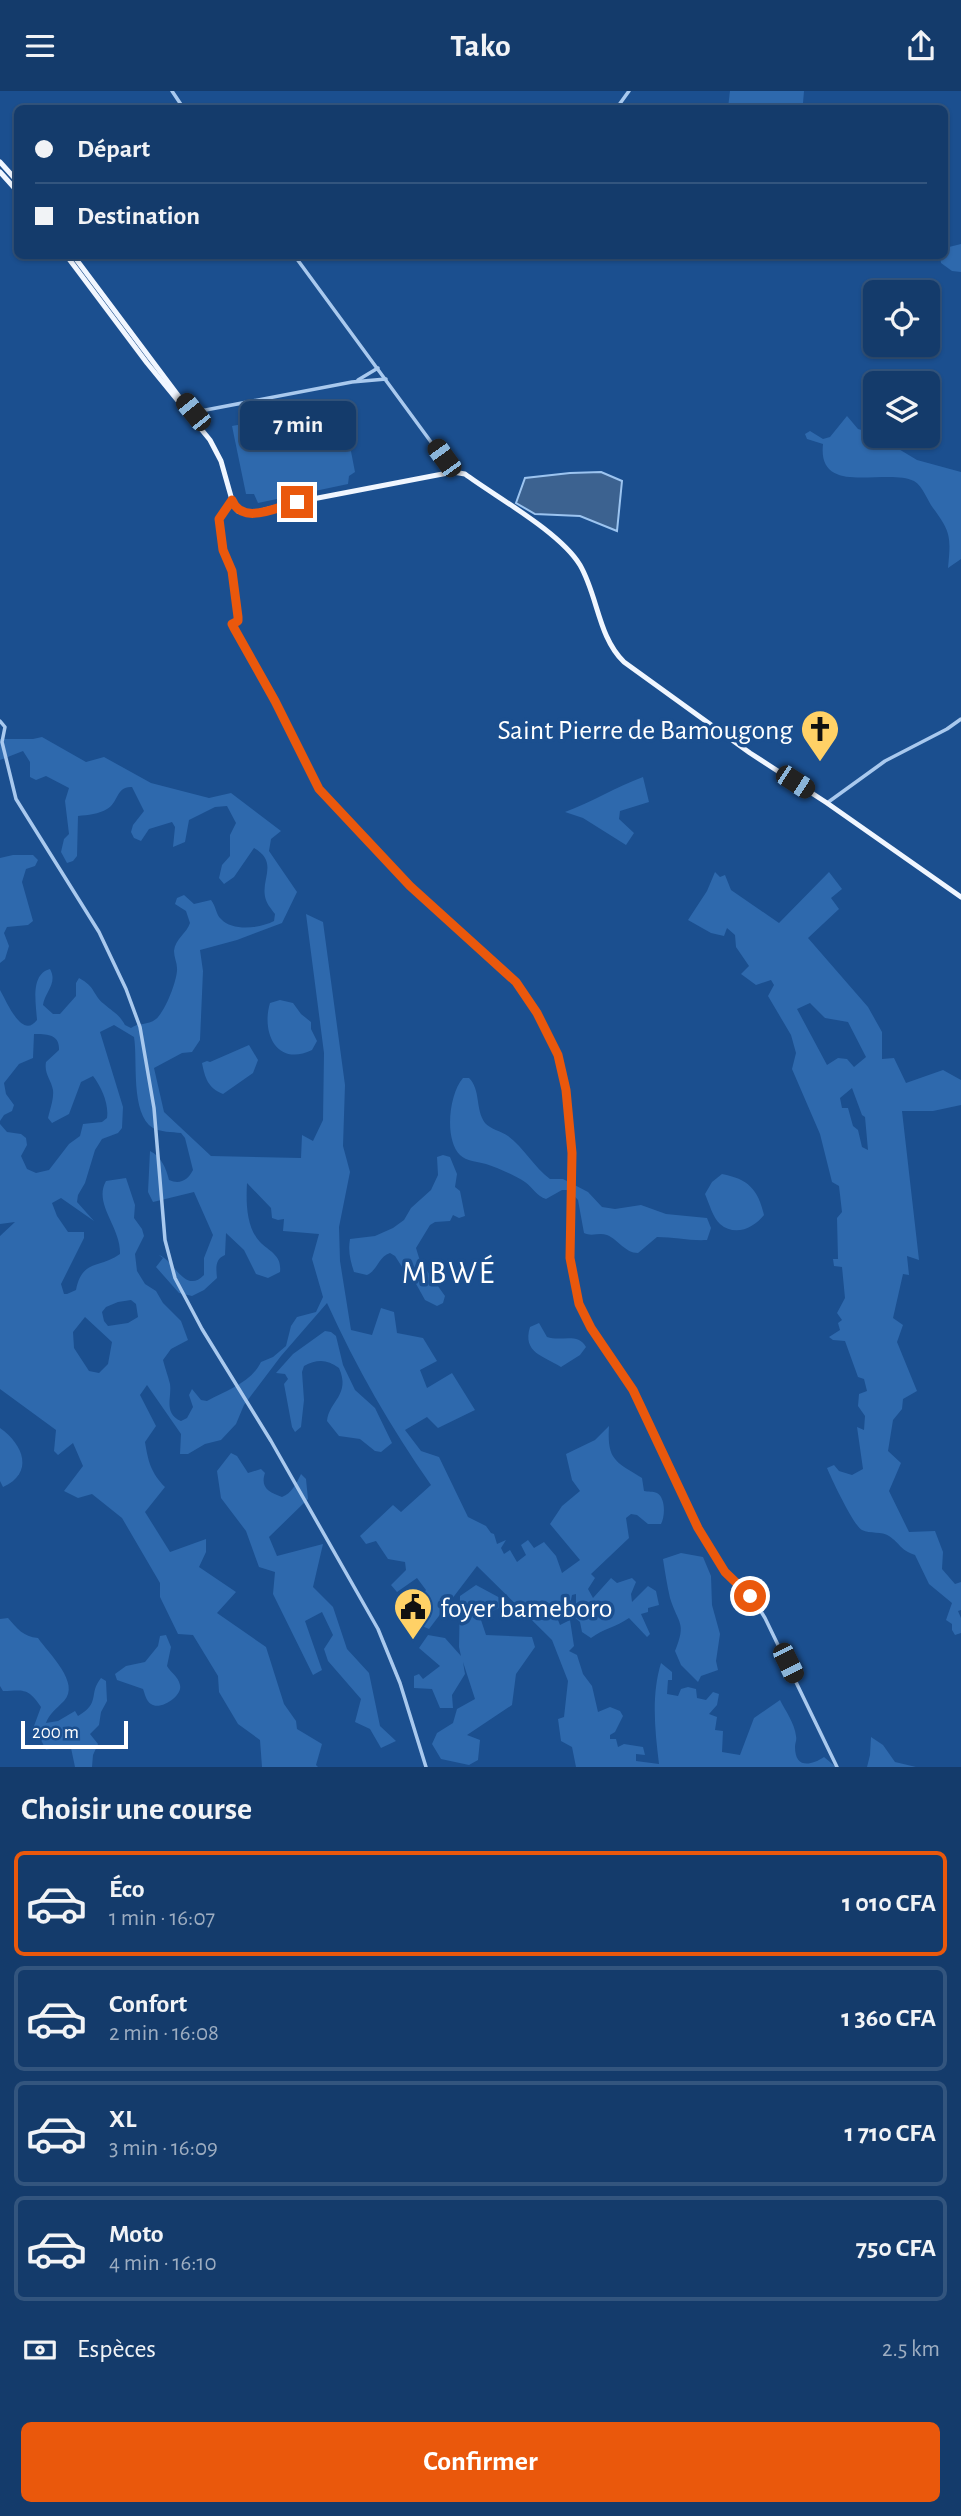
<!DOCTYPE html>
<html lang="fr">
<meta charset="utf-8">
<style>
body{margin:0;font-family:"Alegreya Sans",sans-serif;background:#1d4271;color:#f1f3f6;height:100vh;display:flex;flex-direction:column;font-size:26px;white-space:nowrap}
*{box-sizing:border-box;margin:0}
p{font-size:23px;color:#9dadc1}
.icon{flex:none;width:38px;height:38px;fill:none;stroke:currentColor;stroke-width:2;stroke-linecap:round;stroke-linejoin:round}
.map{position:relative;height:1676px;overflow:hidden}
.drawer{display:flex;flex-direction:column;background:#143b6b;flex:1}
.drawer>*{flex:none}
.banner{position:absolute;left:14px;top:14px;width:934px;height:154px;border-radius:10px;box-shadow:0 2px 5px #0004,0 0 0 2px #33557e;display:grid;align-content:center;height:154px;padding:0 21px;background:#143b6b}
.fabs{position:absolute;left:863px;top:189px;display:grid;gap:14px}
.fabs a{display:grid;place-items:center;width:77px;height:77px;border-radius:10px;background:#143b6b;box-shadow:0 2px 5px #0004,0 0 0 2px #33557e;font-size:35px}
.scale{position:absolute;left:21px;bottom:18px;width:107px;box-sizing:border-box;padding-left:7px;border:4px solid #fff;border-top:0;font-size:19px;line-height:24px;white-space:nowrap;color:#fff;-webkit-text-stroke:5px #1b4f8f;paint-order:stroke}
.end{position:absolute;width:32px;height:32px;margin:-16px;border:9px solid #ea580c;background:#fff;box-shadow:0 0 0 4px #fff}
.from{border-radius:50%}
.bubble{position:absolute;height:49px;border-radius:10px;background:#143b6b;box-shadow:0 2px 5px #0004,0 0 0 2px #33557e;font-size:23px;font-weight:700;line-height:49px;text-align:center}
.car{position:absolute;width:21px;height:42px;margin:-21px -10px;border-radius:9px;box-shadow:0 0 5px 2px #0007;background:linear-gradient(#222 24%,#8ab4d8 0 40%,#222 0 76%,#8ab4d8 0 86%,#222 0)}
.banner b{display:flex;align-items:center;gap:24px;height:66px;font-size:26px}
.banner b+b{border-top:2px solid #33557e}
.banner i{width:18px;height:18px;background:#f1f3f6}
ul{padding:0;list-style:none}
li{display:flex;align-items:center;gap:21px;height:105px;margin:0 14px 10px;padding:0 7px;border:4px solid #33557e;border-radius:10px}
li div{flex:1}
li b{display:block;font-size:26px}
li em{font-style:normal;font-weight:700}
li.on{border-color:#ea580c}
li>.icon{width:63px;height:63px;stroke-width:1.5}
h2{padding:0 21px;font-size:32px;line-height:84px}
.pay{display:flex;align-items:center;gap:18px;height:77px;padding:0 21px;font-size:26px}
.pay p{margin-inline-start:auto}
.button{display:flex;gap:14px;margin-top:auto;padding:14px 21px}
.button a{flex:1;height:80px;border-radius:10px;background:#ea580c;color:#fff;font-size:28px;font-weight:700;line-height:80px;text-align:center}
header{display:flex;justify-content:space-between;align-items:center;height:91px;padding:0 21px;background:#143b6b;font-size:32px;font-weight:700}
.map>svg:first-child{display:block}
</style>
<header><svg class="icon" aria-label="menu" viewBox="0 0 24 24"><path d="M4 6h16M4 12h16M4 18h16"/></svg>Tako<svg class="icon" aria-label="share" viewBox="0 0 24 24"><path d="M12 15V3M7 8l5-5 5 5M5 13v7h14v-7"/></svg></header>
<div class="map">
<svg width="961" height="1676" viewBox="0 0 961 1676">
<rect width="100%" height="100%" fill="#1b4f8f"/>
<g fill="#2e69ad" fill-rule="evenodd">
<polygon points="730,0 804,0 803,12 794,17 728,17"/>
<polygon points="961,153 961,181 952,180 941,172 940,165 945,164 945,157"/>
<polygon points="342,314 355,381 349,385 348,393 258,412 254,403 246,403 232,335"/>
<path d="M847,325L858,338L872,342L917,369L961,381V468L948,477C951,446 951,441 933,417C927,409 923,395 914,390C886,376 817,407 823,353L807,348L805,343L810,340L823,348L830,346Z"/>
<path d="M42,646L86,671L104,666L151,692L209,707L231,702L281,740L271,748L269,760L297,801L282,832L237,849L200,859L203,880L200,949L192,961L182,962L154,977L164,1021L211,1065L301,1067L302,1044L313,1050L323,1029L324,962L306,823L323,831L345,994L343,1055L350,1081L339,1136L340,1170L351,1239L372,1244L381,1217L394,1221L397,1242L423,1247L437,1270L420,1279L427,1297L452,1282L475,1319L438,1337L427,1326L405,1339L421,1360L439,1366L468,1426L486,1435L491,1442L494,1443L497,1453L506,1449L501,1457L504,1463L510,1459L517,1471L526,1464L521,1454L528,1449L534,1457L544,1451L556,1465L562,1482L580,1469L550,1433L562,1415L580,1400L572,1389L566,1363L595,1349L609,1335C607,1369 615,1370 642,1387L644,1400C648,1401 653,1400 657,1402C666,1407 665,1426 661,1433H648L637,1424L631,1423L626,1427L629,1447L591,1483L595,1487L588,1498L593,1507L611,1487L617,1492L632,1487L636,1491L631,1503L632,1511L648,1495L656,1500L659,1514L648,1517V1521L641,1523L650,1543L647,1546L629,1527C616,1536 603,1538 591,1547L582,1541L580,1531L571,1523L576,1517V1503L572,1504L569,1519L556,1524L560,1534L570,1529L574,1555L569,1560L577,1564L583,1583L592,1595L598,1621L610,1616L620,1620L623,1625L615,1641L610,1644V1648H616L618,1656L624,1653L643,1656L645,1664L636,1663V1670L659,1673C655,1639 651,1605 661,1572L672,1581V1589H668L667,1603L678,1605L681,1598L688,1596L696,1598L697,1607L706,1609L713,1601L719,1603L717,1614L709,1623L717,1626L715,1639L723,1640L722,1661L740,1664L754,1627L780,1609C785,1619 795,1633 796,1645C797,1649 795,1652 795,1656C795,1676 809,1676 824,1666L836,1676H576L572,1656L561,1650L558,1628L564,1626L568,1590L552,1549L477,1475L429,1538L415,1532L414,1518L426,1499L417,1487L397,1501L391,1494L406,1479L405,1471L388,1468L376,1450L366,1453L360,1445L393,1414L401,1421L431,1394C391,1337 356,1276 327,1212L281,1265L244,1314L236,1333L221,1349L205,1353L188,1363H180L181,1343L147,1294L140,1304L156,1335L145,1351C148,1370 151,1382 165,1396L145,1421L170,1461L206,1448V1461L199,1476L236,1501L217,1522L266,1556L284,1613L296,1630L297,1638L322,1653L316,1674L318,1676H262L260,1649L238,1633L219,1601L218,1585L193,1544L178,1543L160,1506V1492L122,1427L92,1403L78,1407L64,1400L83,1375L73,1352L58,1364L54,1360L56,1339L0,1298V1145L15,1131L0,1133V1033L7,1041L21,1043L26,1047L27,1054L21,1065L27,1078L36,1082L49,1079L69,1053L80,1045L83,1033L102,1031L107,1027C109,1013 102,997 93,985L81,991L69,1023L52,1032L48,1027C50,1018 54,1008 53,999C51,988 44,983 46,971L59,959C60,943 46,943 34,943L33,967L19,973L4,992L6,1003L14,1014L12,1020L4,1024L0,1030V899C7,911 22,949 37,929C36,913 30,883 50,878C58,892 45,901 43,914L53,923H60L76,905V892L79,887C96,896 92,903 104,913C113,921 119,923 125,934L131,937C139,931 147,935 156,928C165,921 178,888 177,877C177,872 174,866 174,860C175,848 187,842 190,832L186,820L175,813L177,807L184,804L194,813L211,809C216,815 216,824 221,828C233,841 261,837 274,830L275,823C272,819 267,813 266,809C259,789 280,772 254,757L234,786L224,793L219,787L222,774L230,765V744L236,732L227,715L215,716L189,729L185,751L173,756L175,736L172,731L149,738L141,750L134,747L131,741L133,734L144,720L132,696C116,695 119,711 107,718C99,723 88,724 78,725L77,765L73,770L67,772L61,761L64,748L69,743L65,710L69,697L46,685L36,689L30,686V671L23,660L0,669V648H33ZM114,934L134,946C138,969 130,1023 153,1037C160,1041 172,1041 181,1042L185,1047L193,1079C188,1089 180,1094 169,1089C166,1077 161,1065 150,1060L148,1101L153,1111L194,1101L213,1144L204,1167V1184C185,1204 174,1169 159,1164L163,1167L156,1176L179,1202L192,1205L204,1199L217,1187C216,1177 215,1168 225,1164L226,1142L244,1159L256,1183L268,1187L280,1181C282,1164 270,1161 260,1151C246,1136 246,1111 247,1092L271,1117L272,1127L278,1129L284,1128L283,1140L319,1143L312,1168L323,1206L316,1221L297,1226L291,1235L286,1255L273,1266L261,1271C251,1292 227,1299 207,1310L201,1309L192,1298L189,1304L193,1316L187,1327L181,1330C163,1322 172,1307 170,1293C168,1285 165,1277 163,1269L171,1258L188,1249L181,1230L163,1212L156,1200L145,1193L137,1180L135,1163L144,1145L142,1138L134,1127L135,1114L126,1087L106,1090C93,1113 121,1136 120,1163C99,1178 82,1168 76,1199L67,1203H64L61,1193L84,1147V1141H68L57,1125L52,1112L61,1107L94,1130L77,1111L78,1104L85,1092L95,1059L102,1048L118,1042L122,1037L123,1016L100,941ZM131,1209L136,1213L138,1226L128,1232L108,1235L104,1230L102,1221L106,1216L118,1211ZM85,1226L112,1251L108,1273L99,1282L89,1280L74,1257L73,1241Z"/>
<path d="M643,686L649,711L620,720L619,728L634,742L626,754L583,727L565,721C592,711 616,696 643,686Z"/>
<polygon points="13,764 33,764 38,769 35,775 26,778 22,791 33,830 28,834 7,836 4,842 9,855 5,868 0,872 0,767"/>
<path d="M715,781L720,786L725,784L731,799L779,832L829,781L842,798L831,807L839,818L808,847L868,916L882,941V968L894,967L906,992L943,979L961,989V1014L933,1020H902L919,1169L907,1165L909,1184L903,1183L893,1227L903,1234L897,1251L917,1300L903,1308L902,1318L893,1329L888,1360L901,1372L889,1400L909,1441L935,1440L943,1461L942,1478L955,1493L961,1491V1519L958,1520L961,1527V1542L955,1544L952,1539V1533L946,1529L952,1512L929,1493L915,1464C900,1459 901,1453 889,1445C882,1440 870,1443 862,1439C854,1435 832,1389 827,1377L834,1374L839,1380L852,1384L863,1378L857,1336L864,1339L865,1325L858,1315L859,1303L867,1300L864,1288L858,1286L845,1250L833,1249L829,1246L840,1239L838,1232L842,1229L837,1222L845,1207L842,1176L834,1175L833,1168H838L837,1127L842,1121L839,1095L832,1091L820,1043L792,978L796,962L791,944L768,905L774,894L771,889L756,894L741,883L749,875L736,856L735,844L727,837L724,845L711,842L688,829L707,800ZM810,912L825,927L848,931L866,966L854,976L847,968L838,967L827,974L797,918ZM852,997L862,1024L865,1026L868,1059L862,1056L858,1039L853,1035L848,1017H842L840,1007Z"/>
<path d="M280,909L293,912L301,923L311,931V938L317,950L312,959C277,976 261,942 270,912Z"/>
<path d="M249,954L258,969L253,982L223,1003C208,997 205,987 202,972L207,970L210,971Z"/>
<path d="M463,987H469C481,999 475,1018 485,1032C490,1038 501,1040 508,1045C524,1057 534,1076 550,1088H563L588,1101L602,1116L615,1118L641,1114L666,1123L707,1127L711,1137L707,1149C690,1150 674,1146 657,1146L638,1162C625,1162 619,1149 607,1144C599,1141 592,1146 584,1142L578,1109L569,1099H562L546,1108C537,1105 533,1097 525,1091C514,1084 498,1077 486,1073C478,1071 466,1070 460,1064C444,1048 449,1003 463,987Z"/>
<path d="M443,1064L450,1066L457,1083L455,1096L460,1100L465,1125L459,1127L453,1124L450,1130L435,1131L430,1134L416,1157L420,1170L445,1205L443,1212L437,1215L425,1209L415,1191L406,1182L395,1165L390,1162C378,1166 378,1179 367,1184L354,1181C350,1169 348,1160 350,1148L375,1145L393,1137L404,1129L411,1117L431,1099L438,1084L437,1066Z"/>
<path d="M722,1083C748,1088 758,1098 764,1124C754,1137 735,1146 720,1133C713,1127 709,1112 705,1103L712,1091Z"/>
<path d="M539,1232L547,1246C561,1251 578,1241 586,1256L580,1264L561,1276C544,1265 522,1262 530,1236Z"/>
<path d="M325,1240L331,1241L336,1245L343,1274L355,1299L375,1317L392,1352L381,1361L375,1360L360,1348L339,1345L327,1330C329,1310 351,1304 339,1277C327,1268 317,1268 304,1275L302,1281L304,1309L301,1336L295,1341L292,1336L284,1293L288,1288L285,1283L276,1282L293,1263Z"/>
<path d="M0,1337C24,1354 34,1382 3,1396L0,1390Z"/>
<path d="M231,1362L237,1365L248,1382L261,1378L265,1382C260,1397 269,1401 282,1406C292,1402 296,1393 301,1383L306,1388L308,1408L269,1446L277,1465L323,1453L313,1496L333,1516L347,1558L369,1582L380,1635L396,1650L381,1657L370,1638L355,1631L361,1608L328,1570L324,1558L333,1544L322,1521L305,1530L322,1579L313,1584L273,1503L275,1481L259,1476L246,1440L221,1407L217,1380Z"/>
<path d="M681,1462L703,1466L711,1485L712,1514L720,1543L716,1570L718,1579L701,1585L698,1591L681,1574L675,1560C687,1531 678,1533 670,1507C667,1494 665,1481 663,1468Z"/>
<polygon points="476,1494 502,1508 499,1517 480,1526 486,1544 532,1546 535,1556 516,1583 512,1614 467,1644 480,1649 478,1669 469,1674 441,1668 432,1653 437,1642 453,1632 457,1618 475,1608 463,1571 465,1583 452,1604 453,1617 440,1617 432,1598 414,1597 414,1585 419,1583 423,1588 440,1575 419,1557 428,1544 445,1547 461,1565 459,1556 460,1505"/>
<path d="M8,1527C17,1537 23,1546 38,1547C49,1563 81,1592 64,1610C57,1617 49,1623 46,1632L58,1630L75,1620L78,1625C101,1612 88,1603 101,1587L106,1590L107,1610L101,1621L99,1634L90,1643L98,1653L93,1664L92,1676H75L71,1657L59,1656L46,1659L34,1635L41,1616C28,1597 25,1599 3,1600L0,1595V1528Z"/>
<path d="M166,1544L171,1556L167,1575C171,1582 178,1585 180,1594C183,1605 160,1620 151,1613C146,1610 145,1603 143,1598L117,1589L115,1583L126,1575L145,1571L158,1555L160,1545Z"/>
<polygon points="871,1646 883,1654 895,1671 916,1676 867,1676 870,1664"/>
</g>
<polygon fill="#3c6290" stroke="#9cc4f0" stroke-width="2" points="601,381 622,390 617,440 580,425 535,423 516,412 525,387 570,382"/>
<g fill="none" stroke-linecap="round" stroke-linejoin="round">
<g stroke="#a9c9ee" stroke-width="3.5">
<polyline points="172,0 184,18"/>
<polyline points="616,18 629,0"/>
<polyline points="294,164 453,381"/>
<polyline points="358,289 378,277"/>
<polyline points="190,322 352,291 386,288"/>
<polyline points="232,409 218,430 223,459 232,480 238,530 232,533 322,702 410,795 516,891 537,922 558,964 566,999 572,1062 571,1167 579,1214 591,1237 636,1305 698,1437 725,1481 754,1509 765,1527 837,1676"/>
<polyline points="0,630 5,636 2,651 16,708 99,841 126,898 140,936 154,1017 165,1149 175,1187 202,1238 271,1350 378,1538 400,1592 426,1676"/>
<polyline points="827,712 885,670 947,638 961,628"/>
</g>
<g stroke="#f0f6ff" stroke-width="5">
<polyline points="0,71 18,91"/>
<polyline points="0,81 18,101"/>
<path d="M66,164L147,272L210,349L221,370L232,409L238,420L253,422L297,411L453,381L465,383C496,406 560,441 580,474C598,505 598,546 624,571L750,662L827,712L961,806"/>
<polyline points="73,164 195,327"/>
</g>
</g>
<g fill="none" stroke-linecap="round" stroke-linejoin="round">
<path stroke="#ea580c" stroke-width="9" d="M297,411C277,416 242,435 232,409L219,428L223,459L232,480L238,526V530L232,533L234,537L275,610L319,698L410,795L516,891L537,922L558,964L566,999L572,1062L570,1167L579,1213L591,1237L633,1299L698,1437L725,1481L750,1505"/>
</g>
<defs>
<symbol id="church-pin" viewBox="-11 -11 22 30"><path d="M0 17L-7.5 6A9.5 9.5 0 1 1 7.5 6Z" fill="#ffd166" stroke="#1b4f8f"/><path d="M-1.2-6h2.4v3.5h3.3v2.4h-3.3V6h-2.4V-.1h-3.3v-2.4h3.3Z" fill="#111"/></symbol>
<symbol id="civic-pin" viewBox="-11 -11 22 30"><path d="M0 17L-7.5 6A9.5 9.5 0 1 1 7.5 6Z" fill="#ffd166" stroke="#1b4f8f"/><path d="M-.6-6.5H3V-4.5H.6V-3L4-1V1h2V6H-6V1h2V-1L-.6-3ZM-1.2 2.5V6h2.4V2.5Z" fill="#111"/></symbol>
</defs>
<g fill-rule="evenodd">
<use href="#church-pin" x="798" y="616" width="44" height="60"/>
<use href="#civic-pin" x="391" y="1494" width="44" height="60"/>
</g>
<g text-anchor="middle" stroke-width="7" stroke-linejoin="round" paint-order="stroke">
<g font-size="28" fill="#fff" stroke="#1b4f8f" text-anchor="end">
<text x="793" y="648">Saint Pierre de Bamougong</text>
<text x="440" y="1526" text-anchor="start">foyer bameboro</text>
</g>
<g font-size="32" letter-spacing="2" fill="#fff" stroke="#1b4f8f">
<text x="449" y="1192">MBWÉ</text>
</g>
</g>
</svg>
<div class="fabs">
<a><svg class="icon" aria-label="locate" viewBox="0 0 24 24"><circle cx="12" cy="12" r="6"/><path d="M12 2v4M12 18v4M2 12h4M18 12h4"/></svg></a>
<a><svg class="icon" aria-label="layers" viewBox="0 0 24 24"><path d="M12 4l9 5-9 5-9-5zM3 14l9 5 9-5"/></svg></a>
</div>
<div class="scale">200 m</div>
<i class="end from" style="left:750px;top:1505px"></i>
<i class="end" style="left:297px;top:411px"></i>
<div class="bubble" style="left:240px;top:310px;width:116px">7 min</div>
<i class="car" style="left:193px;top:321px;rotate:321deg"></i>
<i class="car" style="left:444px;top:367px;rotate:324deg"></i>
<i class="car" style="left:795px;top:691px;rotate:123deg"></i>
<i class="car" style="left:788px;top:1572px;rotate:154deg"></i>
<div class="banner">
<b><i class="from"></i>Départ</b>
<b><i></i>Destination</b>
</div>
</div>
<section class="drawer">
<h2>Choisir une course</h2>
<ul>
<li class="on"><svg class="icon" aria-label="car" viewBox="0 0 24 24"><path d="M5 17H2v-5l4-1 3-4h7l3 4 3 1v5h-3M9 17h6M6 11h13"/><circle cx="7" cy="17" r="2"/><circle cx="17" cy="17" r="2"/></svg><div><b>Éco</b><p>1 min · 16:07</p></div><em>1 010 CFA</em></li>
<li><svg class="icon" aria-label="car" viewBox="0 0 24 24"><path d="M5 17H2v-5l4-1 3-4h7l3 4 3 1v5h-3M9 17h6M6 11h13"/><circle cx="7" cy="17" r="2"/><circle cx="17" cy="17" r="2"/></svg><div><b>Confort</b><p>2 min · 16:08</p></div><em>1 360 CFA</em></li>
<li><svg class="icon" aria-label="car" viewBox="0 0 24 24"><path d="M5 17H2v-5l4-1 3-4h7l3 4 3 1v5h-3M9 17h6M6 11h13"/><circle cx="7" cy="17" r="2"/><circle cx="17" cy="17" r="2"/></svg><div><b>XL</b><p>3 min · 16:09</p></div><em>1 710 CFA</em></li>
<li><svg class="icon" aria-label="car" viewBox="0 0 24 24"><path d="M5 17H2v-5l4-1 3-4h7l3 4 3 1v5h-3M9 17h6M6 11h13"/><circle cx="7" cy="17" r="2"/><circle cx="17" cy="17" r="2"/></svg><div><b>Moto</b><p>4 min · 16:10</p></div><em>750 CFA</em></li>
</ul>
<div class="pay"><svg class="icon" aria-label="cash" viewBox="0 0 24 24"><path d="M3 7h18v10H3z"/><circle cx="12" cy="12" r="2"/></svg>Espèces<p>2.5 km</p></div>
<div class="button"><a>Confirmer</a></div>
</section>
